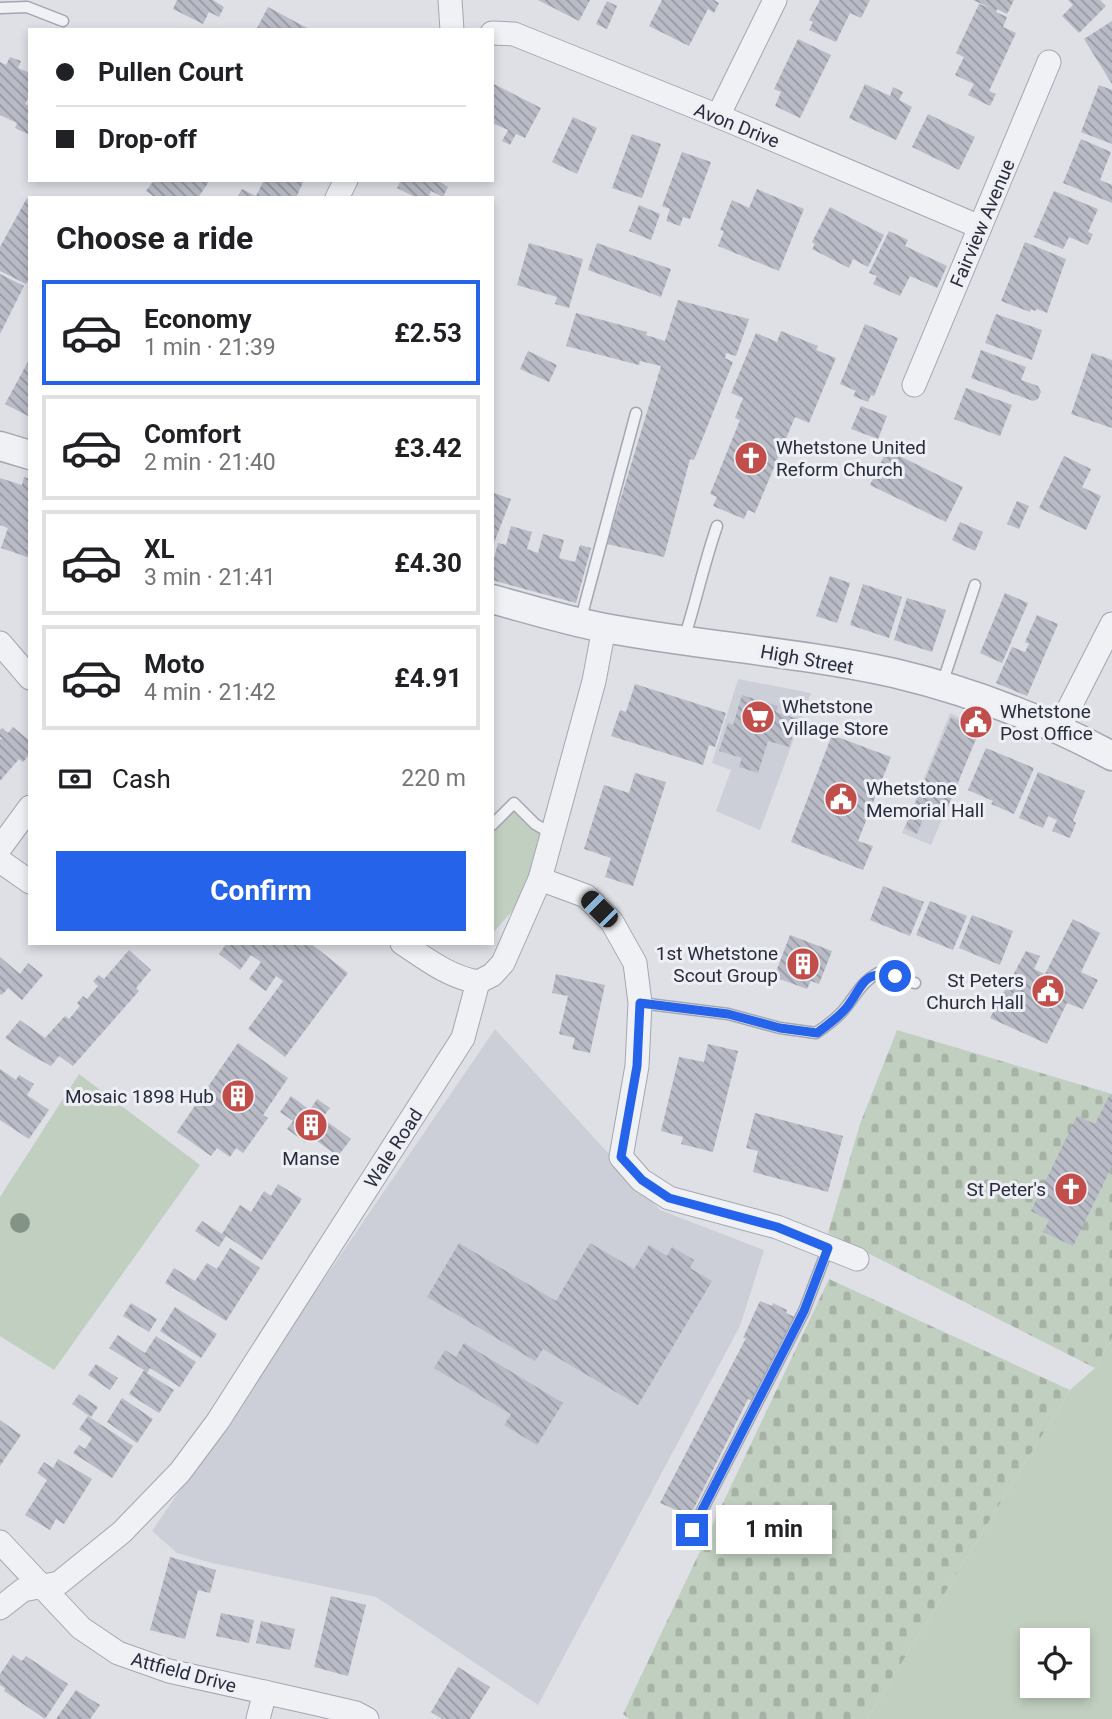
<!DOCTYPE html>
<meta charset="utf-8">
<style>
body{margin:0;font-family:Roboto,sans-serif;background:#f6f6f6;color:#202124;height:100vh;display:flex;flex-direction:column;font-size:26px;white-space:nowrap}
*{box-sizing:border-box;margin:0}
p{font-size:23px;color:#757577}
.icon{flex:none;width:38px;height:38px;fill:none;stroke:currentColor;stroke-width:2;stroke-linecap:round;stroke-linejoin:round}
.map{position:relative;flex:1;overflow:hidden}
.details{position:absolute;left:28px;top:196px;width:466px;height:749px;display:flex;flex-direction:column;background:#fff;border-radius:0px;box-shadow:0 4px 10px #0003}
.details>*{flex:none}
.banner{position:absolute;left:28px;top:28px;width:466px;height:154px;border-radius:0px;box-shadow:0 4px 10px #0003;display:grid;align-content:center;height:154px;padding:0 28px;background:#fff}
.fabs{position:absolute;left:1020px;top:1628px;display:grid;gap:14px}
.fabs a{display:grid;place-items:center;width:70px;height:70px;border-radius:0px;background:#fff;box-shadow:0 4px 10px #0003;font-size:35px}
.end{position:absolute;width:32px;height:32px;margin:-16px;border:9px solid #2563eb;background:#fff;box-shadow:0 0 0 4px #fff}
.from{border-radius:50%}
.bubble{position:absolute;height:49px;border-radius:0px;background:#fff;box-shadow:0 4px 10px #0003;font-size:23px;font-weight:700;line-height:49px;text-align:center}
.car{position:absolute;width:21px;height:42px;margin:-21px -10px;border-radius:9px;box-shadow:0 0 5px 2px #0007;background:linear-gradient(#222 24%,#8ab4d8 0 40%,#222 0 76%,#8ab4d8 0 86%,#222 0)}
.banner b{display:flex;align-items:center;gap:24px;height:66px;font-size:26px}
.banner b+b{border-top:2px solid #e0e0e0}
.banner i{width:18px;height:18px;background:#202124}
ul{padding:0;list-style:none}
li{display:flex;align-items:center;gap:21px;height:105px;margin:0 14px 10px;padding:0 14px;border:4px solid #e0e0e0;border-radius:0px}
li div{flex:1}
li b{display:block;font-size:26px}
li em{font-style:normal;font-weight:700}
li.current{border-color:#2563eb}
li>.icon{width:63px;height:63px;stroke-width:1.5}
h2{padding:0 28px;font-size:32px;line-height:84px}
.pay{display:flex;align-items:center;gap:18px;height:77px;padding:0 28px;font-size:26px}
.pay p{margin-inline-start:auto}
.action{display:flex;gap:14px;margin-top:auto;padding:14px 28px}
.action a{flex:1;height:80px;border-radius:0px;background:#2563eb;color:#fff;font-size:28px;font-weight:700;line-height:80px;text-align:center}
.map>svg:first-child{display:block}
</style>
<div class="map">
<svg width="1112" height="1719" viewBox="0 0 1112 1719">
<defs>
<pattern id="cemetery-stones" width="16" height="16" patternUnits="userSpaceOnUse" patternTransform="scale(1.75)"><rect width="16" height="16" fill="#c1cfc0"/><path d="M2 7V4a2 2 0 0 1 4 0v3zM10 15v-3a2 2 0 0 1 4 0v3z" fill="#a6b2a6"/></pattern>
<pattern id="building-back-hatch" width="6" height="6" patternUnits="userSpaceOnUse" patternTransform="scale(1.75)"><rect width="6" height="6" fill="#b9bbc6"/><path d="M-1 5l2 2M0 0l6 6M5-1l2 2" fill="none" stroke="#9698a2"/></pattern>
</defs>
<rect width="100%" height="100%" fill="#dee0e6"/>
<g fill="#cccfd8">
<polygon points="738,679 811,693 760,830 716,811 731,770 712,763"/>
<polygon points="950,713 981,728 931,845 902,833"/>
<polygon points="495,1029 660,1210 764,1250 740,1326 538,1705 376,1597 212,1563 177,1553 152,1531"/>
</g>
<g fill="#c1cfc0" fill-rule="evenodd">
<polygon points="514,803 552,834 540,879 492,934 492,825"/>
<polygon points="79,1074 200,1165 54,1370 0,1336 0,1197"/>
<path d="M1112,1338V1719H867L1070,1390L1095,1368ZM1032,1640H1078V1685H1032Z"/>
</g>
<g fill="url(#cemetery-stones)">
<polygon points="897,1030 1112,1094 1112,1338 1095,1368 828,1233 860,1124"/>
<polygon points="829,1279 1070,1390 867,1719 629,1719 623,1714"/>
</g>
<g fill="url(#building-back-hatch)">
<polygon points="177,0 213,0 224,7 219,17 209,12 203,24 173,9"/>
<polygon points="538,0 590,0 579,21"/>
<polygon points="662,0 714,0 719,3 714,13 708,9 689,46 649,26"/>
<polygon points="820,0 870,0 861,18 850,13 836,42 809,30 813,22 809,20"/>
<polygon points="973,0 1014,0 1007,14 997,9 996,12 1007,17 1003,27 1016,33 989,91 996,94 990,106 968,95 974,84 955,75 964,57 956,53 979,4 991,8"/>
<polygon points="1068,0 1100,0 1106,6 1079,33 1062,16 1073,5"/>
<polygon points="607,1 617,6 607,29 596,24"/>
<polygon points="268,7 294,21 311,30 256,30"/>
<polygon points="1112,21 1112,84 1084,39"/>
<polygon points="798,39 831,55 800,118 775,106 781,92 774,89"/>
<polygon points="10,57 21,61 18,68 30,73 30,95 25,104 30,106 30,135 15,128 17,123 0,115 0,62 6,65"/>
<polygon points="492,83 541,108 525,138 516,134 510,145 502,141 508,130 492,123"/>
<polygon points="865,84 890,96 893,87 903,92 899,100 912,107 896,140 849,118"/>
<polygon points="1099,85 1112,90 1112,144 1081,132"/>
<polygon points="928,114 975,137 959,170 912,147"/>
<polygon points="573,117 597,128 577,174 552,162"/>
<polygon points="632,134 661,144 642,198 612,188"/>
<polygon points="1081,139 1111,152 1100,180 1112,185 1112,203 1063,183"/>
<polygon points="682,152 711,162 690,219 683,217 680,226 666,221 670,209 662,206"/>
<polygon points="154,180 210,180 198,198 156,198 146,191"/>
<polygon points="264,180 304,180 296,198 238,196 242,189 256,196"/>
<polygon points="401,180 437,180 448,187 443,197 431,191 428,198 417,198 397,188"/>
<polygon points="757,189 804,209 779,271 718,246 724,231 720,230 732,200 749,208"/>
<polygon points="1054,191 1098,209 1088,232 1093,234 1088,245 1069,237 1063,249 1034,237"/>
<polygon points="27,198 30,200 30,278 26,284 0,271 0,247"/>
<polygon points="639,205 660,214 651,240 629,231"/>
<polygon points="830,207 884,235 868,267 853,259 849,268 812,249 815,244 812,242"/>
<polygon points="889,231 908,240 905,246 947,266 937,288 910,276 900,296 873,284 877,276 869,273"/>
<polygon points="1025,242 1066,259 1047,313 1037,309 1035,311 1031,309 1030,312 1001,301"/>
<polygon points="529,243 583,259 569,308 555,304 557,297 517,285"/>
<polygon points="597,243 671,269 661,297 588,270"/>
<polygon points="0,274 24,286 0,334"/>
<polygon points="678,300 749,319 736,356 726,353 725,358 733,362 694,460 690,459 664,557 607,544 661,366 640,361 639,365 566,346 576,313 647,332 646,335 665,341"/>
<polygon points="996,314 1042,330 1032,360 985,343"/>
<polygon points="865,324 898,338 874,396 871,395 868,402 853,396 856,391 840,384"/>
<polygon points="781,331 818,346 816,350 836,358 809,423 795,417 755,513 748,510 744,519 713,506 717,497 710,494 740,420 735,418 743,398 731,393 756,333 777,342"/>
<polygon points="981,350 1026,367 1021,380 1038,386 1041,392 1038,399 1033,401 971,378"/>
<polygon points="528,351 557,365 549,382 520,369"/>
<polygon points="1092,353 1112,360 1112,428 1071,414"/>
<polygon points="30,358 30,417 5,404"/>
<polygon points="966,388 1012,405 1000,436 954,419"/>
<polygon points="861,406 887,416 878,439 851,429"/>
<polygon points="887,450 963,487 946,522 870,485"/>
<polygon points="1064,456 1091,469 1082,487 1101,496 1086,530 1039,508"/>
<polygon points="24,477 30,479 30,558 1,548 8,528 0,525 0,478 22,485"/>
<polygon points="494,493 511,499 492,548 492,500"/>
<polygon points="1017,501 1029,506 1019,529 1007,524"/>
<polygon points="960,522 983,532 975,551 952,540"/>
<polygon points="511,526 532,532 527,549 538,553 543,534 564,540 559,558 575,562 580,545 591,548 576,603 492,580 492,566 498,543 506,545"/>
<polygon points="830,576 850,583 837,623 816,616"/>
<polygon points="863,584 902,597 889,638 850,625"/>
<polygon points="1005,593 1028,603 1002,663 980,653"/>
<polygon points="907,598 946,610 932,652 894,640"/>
<polygon points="1037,615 1058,624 1027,696 996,683 1012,647 1025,652 1029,644 1025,642"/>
<polygon points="635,684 726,713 715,747 709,745 703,765 611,736 620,710 626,712"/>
<polygon points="742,695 778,706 776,712 798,719 789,747 768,741 758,773 739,767 742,758 719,751 728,723 733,725"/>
<polygon points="951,717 980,729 946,812 929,805 917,834 905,828"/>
<polygon points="13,727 30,741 30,754 23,762 19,759 0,781 0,739 3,739 0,737 0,730 2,728 8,733"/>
<polygon points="832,735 891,757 858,841 873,846 863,870 791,842"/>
<polygon points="986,748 1034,768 1014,814 991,804 993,801 968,790"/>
<polygon points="1038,772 1085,791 1073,821 1076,823 1070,838 1052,831 1057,820 1048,816 1043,828 1019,818"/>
<polygon points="635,773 666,782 633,886 605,877 611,858 584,849 604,785 629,793"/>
<polygon points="883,886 924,902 910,936 870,920"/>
<polygon points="930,901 967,916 953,950 916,935"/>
<polygon points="972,915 1013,931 1000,965 959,948"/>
<polygon points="1073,919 1100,933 1081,972 1098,980 1083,1009 1067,1003 1047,1044 990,1018 1026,951 1040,956 1034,969 1045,974"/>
<polygon points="790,935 832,951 819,984 811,981 807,989 774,977"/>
<polygon points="227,943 310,943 348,973 285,1057 248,1029 283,981 276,976 266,991 249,979 261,962 251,955 240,970 219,954"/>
<polygon points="129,950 151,970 136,988 139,991 73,1066 59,1056 51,1066 29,1054 5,1038 20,1020 45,1038 65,1016 69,1019 80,1006 77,1003 83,996 87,999 98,986 93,981 99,975 104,979"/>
<polygon points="0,957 20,974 28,963 43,975 22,1000 8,988 2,995 0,994"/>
<polygon points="556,974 605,985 590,1053 572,1049 575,1038 559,1034 568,996 552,993"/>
<polygon points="238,1043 288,1078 263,1115 268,1118 243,1153 236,1148 230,1157 217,1148 211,1156 177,1132"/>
<polygon points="708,1044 738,1051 713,1152 681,1144 683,1137 661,1131 679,1057 704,1062"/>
<polygon points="0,1069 16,1080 19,1075 34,1084 27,1095 49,1110 29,1139 0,1120"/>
<polygon points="1110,1094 1112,1095 1112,1166 1073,1246 1043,1232 1049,1220 1031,1211 1077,1116 1095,1124"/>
<polygon points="291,1096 310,1110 317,1099 330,1108 322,1118 351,1139 338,1156 310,1136 305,1142 287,1129 293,1121 280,1112"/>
<polygon points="755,1113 843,1136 828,1192 753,1172 758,1151 746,1148"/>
<polygon points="278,1184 302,1199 262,1260 226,1236 219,1247 195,1231 202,1221 222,1234 240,1205 251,1212 264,1191 271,1196"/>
<polygon points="459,1243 556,1301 590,1243 634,1269 649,1245 667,1256 672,1247 694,1260 690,1268 712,1281 638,1405 543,1349 535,1361 427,1297"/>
<polygon points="230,1248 260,1268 226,1321 165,1283 174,1268 195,1281 207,1263 217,1269"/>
<polygon points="760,1301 772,1306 773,1303 787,1310 786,1313 797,1318 754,1401 748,1399 690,1516 660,1503 746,1338 743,1338"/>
<polygon points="131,1303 157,1319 149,1332 123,1316"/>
<polygon points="175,1307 217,1334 201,1358 160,1331"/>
<polygon points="118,1335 145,1353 156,1336 196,1362 180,1387 150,1368 147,1373 174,1390 159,1413 129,1394 144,1370 109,1348"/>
<polygon points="464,1343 563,1403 537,1445 504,1425 511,1414 434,1368 445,1350 456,1357"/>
<polygon points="96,1364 118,1378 110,1390 88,1375"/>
<polygon points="79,1394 98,1407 91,1417 72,1404"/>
<polygon points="122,1398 153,1419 137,1443 107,1422"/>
<polygon points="88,1416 133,1446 112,1478 73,1453 79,1445 85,1449 92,1438 79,1429"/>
<polygon points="0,1420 21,1435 0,1466"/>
<polygon points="58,1459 92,1479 64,1524 56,1519 50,1530 25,1515 47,1480 37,1473 44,1462 53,1468"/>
<polygon points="170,1557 216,1570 210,1593 198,1590 185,1639 150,1630"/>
<polygon points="331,1596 366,1605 348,1676 314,1667"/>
<polygon points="221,1613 254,1620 249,1643 216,1636"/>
<polygon points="261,1621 295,1629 290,1650 256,1643"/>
<polygon points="13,1655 22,1661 26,1656 68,1684 45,1719 4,1691 5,1688 0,1685 0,1674"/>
<polygon points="458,1667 490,1687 470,1719 442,1719 431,1712"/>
<polygon points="76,1690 100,1705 90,1719 56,1719"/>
</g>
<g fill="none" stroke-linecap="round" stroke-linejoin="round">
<defs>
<g id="service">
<polyline points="0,8 27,7 63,21"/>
<polyline points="580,622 636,413"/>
<path d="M684,639C696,602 704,563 717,526"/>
<polyline points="942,684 975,585"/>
<polyline points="492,825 514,803 535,824 552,834"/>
<path d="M640,1003L728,1014L780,1028L816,1033C828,1025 839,1017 847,1006C858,992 862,982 878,973L915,983"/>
<polyline points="692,1530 804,1311 828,1248"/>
</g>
<g id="minor">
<polyline points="450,0 452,30"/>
<polyline points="492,33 514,34 718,116 980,227"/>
<polyline points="718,116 775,0"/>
<polyline points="337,198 346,180"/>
<polyline points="914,385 1049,62"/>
<polyline points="0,643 30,678"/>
<polyline points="1059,728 1112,624"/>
<polyline points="0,848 30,807"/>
<polyline points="0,861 30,882"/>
<polyline points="540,879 586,896 612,922 635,963 640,1003 637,1066 621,1157 641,1180 669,1198 777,1227 857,1259"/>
<path d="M402,943C426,959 449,977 478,982"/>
<polyline points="0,1542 81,1628 118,1653 169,1671 304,1701 356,1713 367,1719"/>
<polyline points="0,1608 23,1590 59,1583 122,1532 180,1472 218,1421 463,1038 478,982 492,975 503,963 540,879 594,681 604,628"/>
<polyline points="258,1719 265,1692"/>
</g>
<g id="tertiary">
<polyline points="0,446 30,455"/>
<path d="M492,599C529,609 567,621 605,628C701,646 799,652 894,673C970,691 1043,719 1112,756"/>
</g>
</defs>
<use href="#service" stroke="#a4a6b0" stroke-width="13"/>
<use href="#minor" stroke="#a4a6b0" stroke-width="25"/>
<use href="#tertiary" stroke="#a4a6b0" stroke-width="31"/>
<use href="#service" stroke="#f0f1f5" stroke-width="10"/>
<use href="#minor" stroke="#f0f1f5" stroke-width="23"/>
<use href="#tertiary" stroke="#f0f1f5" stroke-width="28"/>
</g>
<circle fill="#839486" cx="20" cy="1223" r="10"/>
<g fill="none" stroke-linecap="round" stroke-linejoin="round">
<path stroke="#2563eb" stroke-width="9" d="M692,1530L804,1311L828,1248L777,1227L669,1198L642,1180L621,1157L637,1066L640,1003L728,1014L780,1028L817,1033C828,1025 839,1017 847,1007C864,985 862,970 895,976"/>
</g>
<defs>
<symbol id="church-disc" viewBox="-11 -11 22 22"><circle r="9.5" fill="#c24e4c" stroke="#edeff4"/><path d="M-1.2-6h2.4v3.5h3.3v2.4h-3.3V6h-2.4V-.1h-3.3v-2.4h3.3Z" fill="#fff"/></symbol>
<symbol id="supermarket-disc" viewBox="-11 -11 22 22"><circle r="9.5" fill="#c24e4c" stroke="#edeff4"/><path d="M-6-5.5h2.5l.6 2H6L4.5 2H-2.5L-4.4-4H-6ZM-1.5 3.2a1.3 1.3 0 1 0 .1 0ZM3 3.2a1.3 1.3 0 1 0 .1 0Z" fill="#fff"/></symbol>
<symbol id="civic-disc" viewBox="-11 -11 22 22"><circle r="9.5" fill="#c24e4c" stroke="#edeff4"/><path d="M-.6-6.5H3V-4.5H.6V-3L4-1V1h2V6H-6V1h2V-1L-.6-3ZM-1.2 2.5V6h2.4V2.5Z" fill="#fff"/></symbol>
<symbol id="building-disc" viewBox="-11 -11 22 22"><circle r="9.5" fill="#c24e4c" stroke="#edeff4"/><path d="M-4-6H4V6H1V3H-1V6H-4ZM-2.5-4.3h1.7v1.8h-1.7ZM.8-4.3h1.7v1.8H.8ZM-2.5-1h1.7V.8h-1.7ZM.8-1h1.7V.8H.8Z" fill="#fff"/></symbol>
</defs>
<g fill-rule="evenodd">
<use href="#church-disc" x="732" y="439" width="38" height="38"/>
<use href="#supermarket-disc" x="739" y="698" width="38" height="38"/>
<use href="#civic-disc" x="957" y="703" width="38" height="38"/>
<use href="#civic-disc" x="822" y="780" width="38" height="38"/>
<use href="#building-disc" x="784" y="945" width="38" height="38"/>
<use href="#civic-disc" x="1029" y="972" width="38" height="38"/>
<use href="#building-disc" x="219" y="1077" width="38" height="38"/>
<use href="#building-disc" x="292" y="1106" width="38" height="38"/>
<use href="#church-disc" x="1052" y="1170" width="38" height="38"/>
</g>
<g text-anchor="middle" stroke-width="6" stroke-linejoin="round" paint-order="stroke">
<g font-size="19" fill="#292c3c" stroke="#edeff4">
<text transform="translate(737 125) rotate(22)" y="7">Avon Drive</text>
<text transform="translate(982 223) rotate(-67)" y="7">Fairview Avenue</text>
<text transform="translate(807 659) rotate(10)" y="7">High Street</text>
<text transform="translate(393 1148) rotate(-57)" y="7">Wale Road</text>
<text transform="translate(184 1672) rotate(15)" y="7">Attfield Drive</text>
</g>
<g font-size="19" fill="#292c3c" stroke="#edeff4" text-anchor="start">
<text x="776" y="454">Whetstone United<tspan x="776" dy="22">Reform Church</tspan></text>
<text x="782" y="713">Whetstone<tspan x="782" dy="22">Village Store</tspan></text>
<text x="1000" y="718">Whetstone<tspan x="1000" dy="22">Post Office</tspan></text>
<text x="866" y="795">Whetstone<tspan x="866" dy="22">Memorial Hall</tspan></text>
<text x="778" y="960" text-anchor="end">1st Whetstone<tspan x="778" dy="22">Scout Group</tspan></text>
<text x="1024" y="987" text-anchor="end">St Peters<tspan x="1024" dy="22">Church Hall</tspan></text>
<text x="214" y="1103" text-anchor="end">Mosaic 1898 Hub</text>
<text x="311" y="1165" text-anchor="middle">Manse</text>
<text x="1046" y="1196" text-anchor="end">St Peter's</text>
</g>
</g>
</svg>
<div class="fabs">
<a><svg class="icon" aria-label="locate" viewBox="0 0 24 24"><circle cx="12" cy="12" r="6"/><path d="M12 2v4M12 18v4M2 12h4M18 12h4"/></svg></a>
</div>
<i class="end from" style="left:895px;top:976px"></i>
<i class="end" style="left:692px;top:1530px"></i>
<div class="bubble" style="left:716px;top:1505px;width:116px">1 min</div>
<i class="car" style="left:599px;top:909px;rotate:315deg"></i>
<div class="banner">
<b><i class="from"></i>Pullen Court</b>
<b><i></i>Drop-off</b>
</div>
<section class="details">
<h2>Choose a ride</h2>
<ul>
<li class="current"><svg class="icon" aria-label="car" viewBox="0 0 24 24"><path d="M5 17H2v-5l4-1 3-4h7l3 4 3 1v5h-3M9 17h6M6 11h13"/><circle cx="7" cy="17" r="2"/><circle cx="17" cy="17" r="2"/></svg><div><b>Economy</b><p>1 min · 21:39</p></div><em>£2.53</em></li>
<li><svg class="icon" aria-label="car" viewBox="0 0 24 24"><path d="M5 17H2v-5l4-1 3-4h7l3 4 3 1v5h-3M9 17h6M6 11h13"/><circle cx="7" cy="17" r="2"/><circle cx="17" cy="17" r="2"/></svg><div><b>Comfort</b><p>2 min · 21:40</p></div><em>£3.42</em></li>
<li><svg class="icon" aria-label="car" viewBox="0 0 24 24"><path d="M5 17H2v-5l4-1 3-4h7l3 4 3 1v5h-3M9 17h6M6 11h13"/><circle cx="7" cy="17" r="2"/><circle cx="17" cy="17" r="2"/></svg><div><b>XL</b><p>3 min · 21:41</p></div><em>£4.30</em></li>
<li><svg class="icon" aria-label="car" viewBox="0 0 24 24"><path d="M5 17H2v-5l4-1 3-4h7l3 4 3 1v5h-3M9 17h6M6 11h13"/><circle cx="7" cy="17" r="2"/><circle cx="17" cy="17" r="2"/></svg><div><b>Moto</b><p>4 min · 21:42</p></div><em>£4.91</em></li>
</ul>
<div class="pay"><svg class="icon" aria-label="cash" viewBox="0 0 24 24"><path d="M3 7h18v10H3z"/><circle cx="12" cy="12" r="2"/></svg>Cash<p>220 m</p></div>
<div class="action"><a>Confirm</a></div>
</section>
</div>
